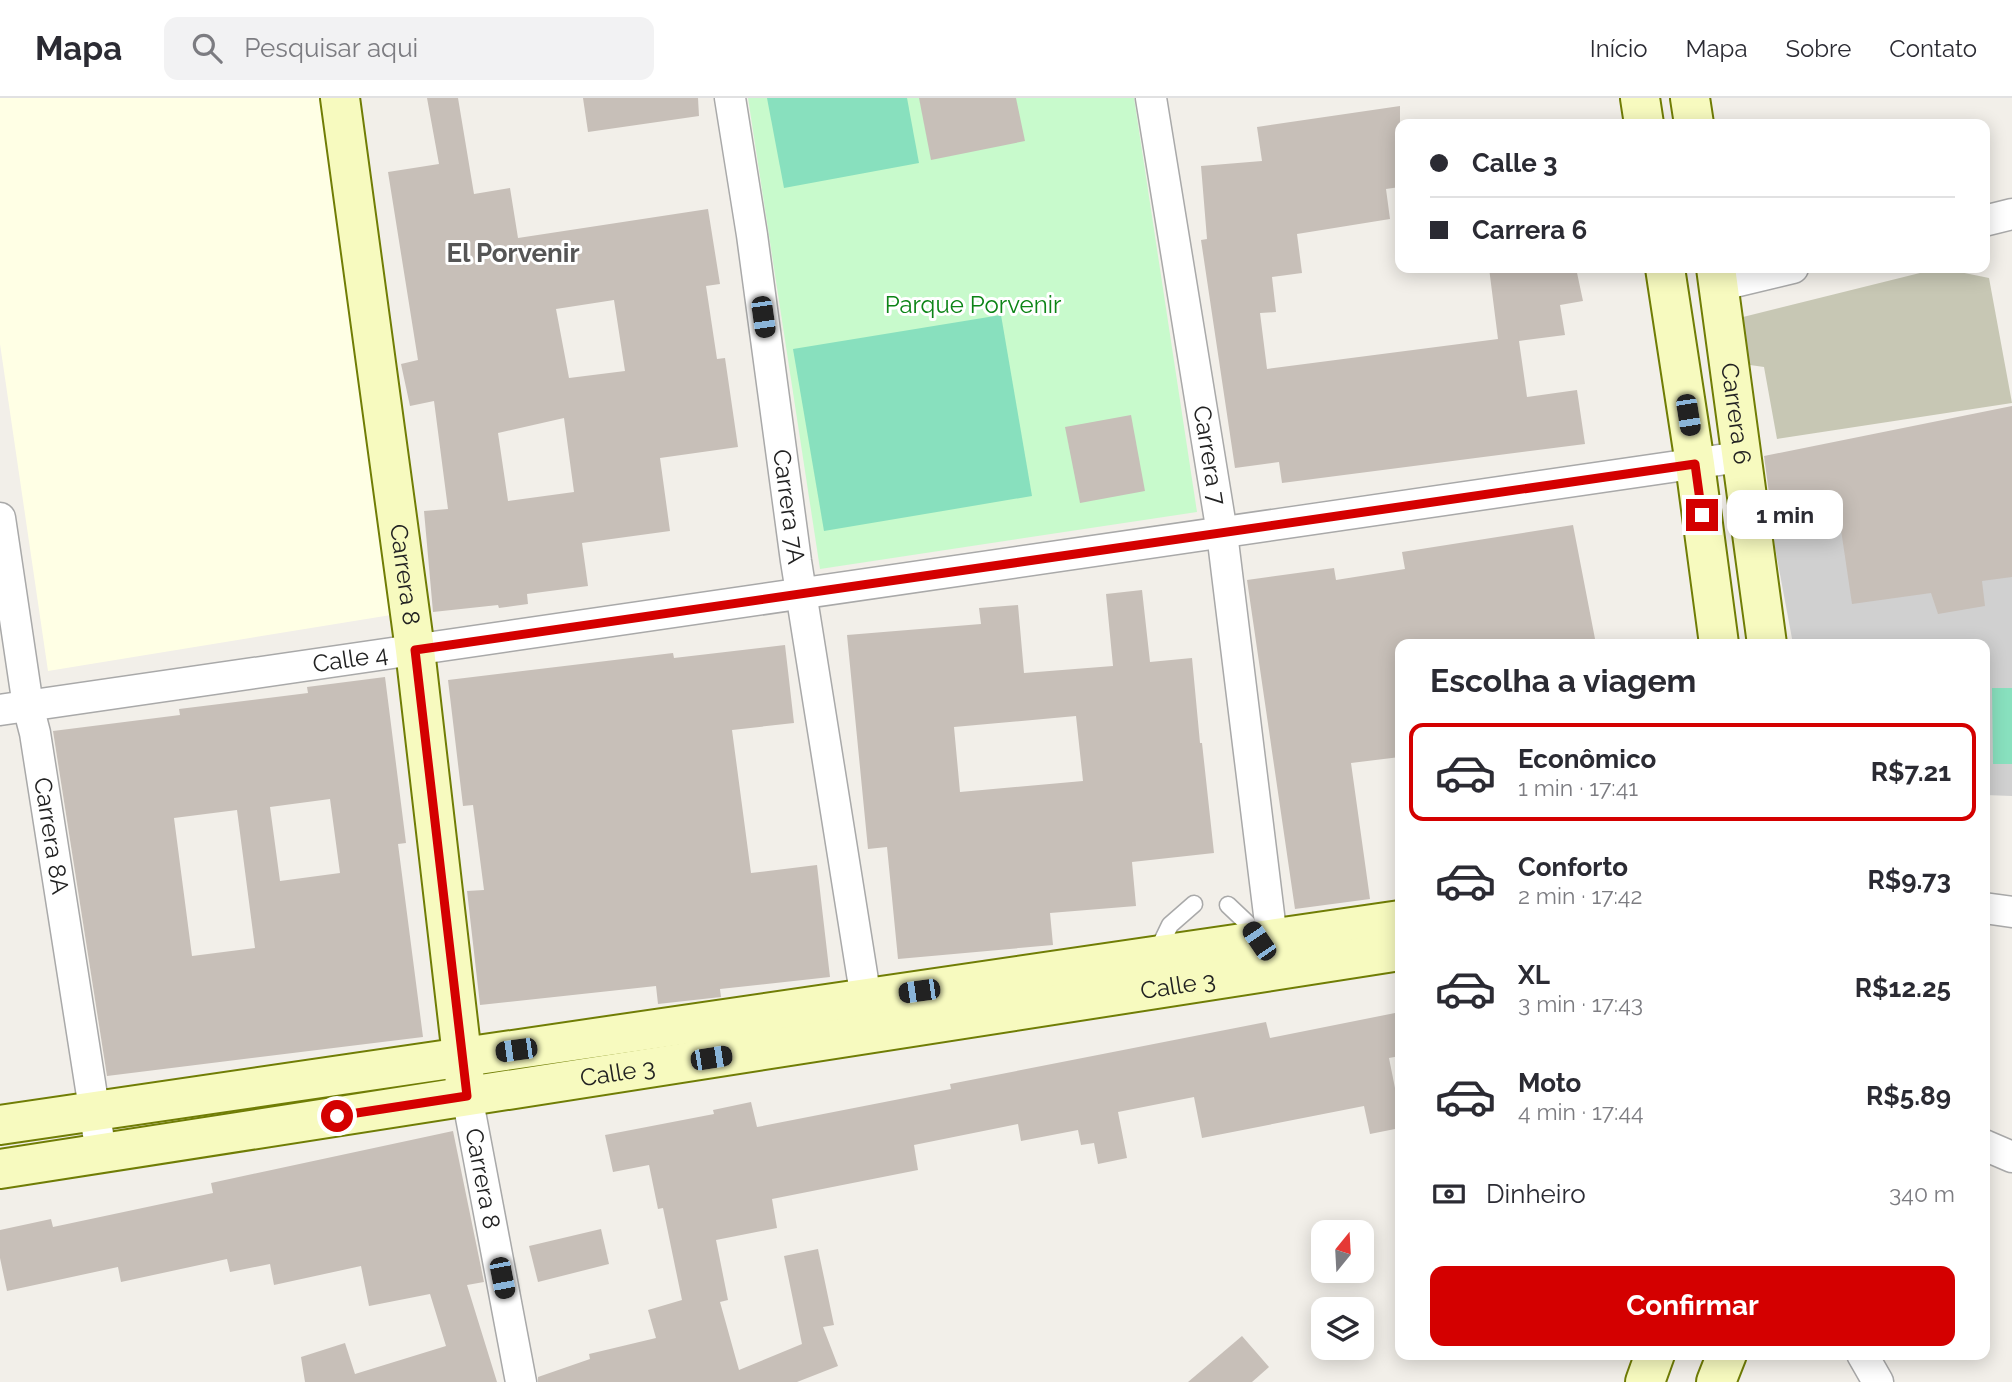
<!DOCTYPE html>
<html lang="pt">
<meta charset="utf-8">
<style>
body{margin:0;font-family:Raleway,sans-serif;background:#f2f2f3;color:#2b2b33;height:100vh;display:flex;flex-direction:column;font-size:26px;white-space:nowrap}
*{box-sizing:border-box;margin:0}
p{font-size:23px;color:#7c7c81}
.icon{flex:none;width:38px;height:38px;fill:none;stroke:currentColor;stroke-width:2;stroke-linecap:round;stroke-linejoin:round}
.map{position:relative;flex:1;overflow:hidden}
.sheet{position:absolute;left:1395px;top:541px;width:595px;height:721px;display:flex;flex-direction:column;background:#fff;border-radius:14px;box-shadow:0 4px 18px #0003}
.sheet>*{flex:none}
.top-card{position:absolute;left:1395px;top:21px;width:595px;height:154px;border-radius:14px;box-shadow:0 4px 18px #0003;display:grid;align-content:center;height:154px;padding:0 35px;background:#fff}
.needle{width:46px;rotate:18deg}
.fabs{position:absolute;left:1311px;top:1122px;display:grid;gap:14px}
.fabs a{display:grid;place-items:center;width:63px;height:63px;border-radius:14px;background:#fff;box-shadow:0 4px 18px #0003;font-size:35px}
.end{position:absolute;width:32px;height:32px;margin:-16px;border:9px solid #d40000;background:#fff;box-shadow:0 0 0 4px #fff}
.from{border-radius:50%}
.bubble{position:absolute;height:49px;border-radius:14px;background:#fff;box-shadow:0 4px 18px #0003;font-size:23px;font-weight:700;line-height:49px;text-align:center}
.car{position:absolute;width:21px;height:42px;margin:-21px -10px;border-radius:9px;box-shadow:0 0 5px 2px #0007;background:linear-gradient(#222 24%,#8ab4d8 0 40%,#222 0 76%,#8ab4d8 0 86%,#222 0)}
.top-card b{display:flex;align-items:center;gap:24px;height:66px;font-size:26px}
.top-card b+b{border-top:2px solid #e1e1e2}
.top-card i{width:18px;height:18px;background:#2b2b33}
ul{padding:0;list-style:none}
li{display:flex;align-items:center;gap:21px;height:98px;margin:0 14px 10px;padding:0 21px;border:4px solid transparent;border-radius:14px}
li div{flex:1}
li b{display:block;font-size:26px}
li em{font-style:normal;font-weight:700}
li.current{border-color:#d40000}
li>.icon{width:63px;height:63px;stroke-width:1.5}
h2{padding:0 35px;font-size:32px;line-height:84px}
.pay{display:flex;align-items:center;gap:18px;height:77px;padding:0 35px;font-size:26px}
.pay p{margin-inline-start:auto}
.primary-button{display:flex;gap:14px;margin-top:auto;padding:14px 35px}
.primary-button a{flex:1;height:80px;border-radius:14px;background:#d40000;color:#fff;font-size:28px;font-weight:700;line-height:80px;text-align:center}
header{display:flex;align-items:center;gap:42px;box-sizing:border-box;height:98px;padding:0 35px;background:#fff;border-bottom:2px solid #e1e1e2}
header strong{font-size:33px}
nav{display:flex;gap:38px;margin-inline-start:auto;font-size:24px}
.search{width:490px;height:63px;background:#f2f2f3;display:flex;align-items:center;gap:18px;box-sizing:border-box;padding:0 24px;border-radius:14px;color:#7c7c81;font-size:26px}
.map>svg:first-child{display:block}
</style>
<header>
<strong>Mapa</strong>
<div class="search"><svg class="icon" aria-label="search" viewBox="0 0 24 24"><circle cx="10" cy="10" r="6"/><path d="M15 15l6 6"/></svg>Pesquisar aqui</div>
<nav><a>Início</a><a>Mapa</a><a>Sobre</a><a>Contato</a></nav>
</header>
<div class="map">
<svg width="2012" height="1284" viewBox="0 0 2012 1284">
<rect width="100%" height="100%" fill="#f2efe9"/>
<polygon fill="#ffffe5" points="0,0 328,0 391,517 48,573 0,246"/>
<polygon fill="#d0d0d0" points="2012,373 2012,698 1985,697 1984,546 1793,546 1769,417"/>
<polygon fill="#c7c7b4" points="1940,170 1989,180 2012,305 1777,341 1764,269 1750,267 1739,220"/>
<polygon fill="#c8facc" points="748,0 1134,0 1197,414 820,471"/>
<g fill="#88e0be">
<polygon points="767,0 907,0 919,65 784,90"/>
<polygon points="1001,217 1032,398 824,433 793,251"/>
<polygon points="1992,590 2012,590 2012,666 1993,666"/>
</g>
<g fill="#c7bfb8" fill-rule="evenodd">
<path d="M427,0H458L474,96L510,90L518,140L708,111L720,186L706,188L717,261L725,260L738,349L660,360L670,433L582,445L588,488L527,496L528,506L499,510L498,507L433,514L424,413L448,411L434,303L410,308L401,266L418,262L388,74L439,66ZM614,202L625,273L569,280L556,211ZM564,320L574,394L508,403L498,335Z"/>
<polygon points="583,0 698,0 699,18 588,34"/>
<polygon points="919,0 1016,0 1025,43 931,62"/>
<polygon points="1400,8 1400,89 1386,91 1390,121 1297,136 1302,175 1272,179 1276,214 1260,215 1267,271 1498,241 1489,170 1576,170 1583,203 1560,207 1565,237 1519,243 1527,299 1577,292 1585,346 1282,385 1279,364 1235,370 1201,142 1207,141 1201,68 1262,63 1257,29"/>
<polygon points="2012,308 2012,479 1982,483 1985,508 1938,516 1931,495 1852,506 1836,398 1771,410 1764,358"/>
<polygon points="1131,317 1145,393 1080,405 1065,329"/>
<polygon points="1573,427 1596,546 1400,546 1400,659 1351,665 1370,801 1295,811 1247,482 1334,470 1336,482 1405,471 1402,454"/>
<path d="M1142,492L1150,564L1192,560L1200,645H1202L1214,755L1132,764L1136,808L1050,815L1053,847L898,861L887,749L868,751L847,537L981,526L979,510L1018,507L1024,575L1113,568L1106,496ZM1076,618L1083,683L960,694L954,629Z"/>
<polygon points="785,547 794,625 732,632 751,775 817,767 830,879 720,891 721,899 658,906 656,888 480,907 467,793 484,792 473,707 463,708 448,582 673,555 674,560"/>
<path d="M385,579L406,745L398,746L423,939L107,978L53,633L180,617L179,611L308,595L307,589ZM330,701L340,775L280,783L270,709ZM237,712L255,850L192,858L174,720Z"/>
<polygon points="1400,914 1400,958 1389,960 1400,1015 1400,1030 1370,1036 1364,1008 1202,1040 1194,999 1118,1014 1127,1060 1098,1066 1094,1045 1081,1047 1078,1032 1021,1043 1018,1026 914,1047 918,1072 772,1101 777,1130 716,1142 728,1202 720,1204 739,1272 802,1246 784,1158 818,1151 834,1227 823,1229 838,1268 797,1284 538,1284 538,1279 590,1261 589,1256 656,1240 648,1212 682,1202 663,1110 658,1111 649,1067 613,1074 605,1037 714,1016 713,1012 751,1004 757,1029 951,991 950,986 1266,924 1270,940"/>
<polygon points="453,1033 484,1184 467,1187 497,1284 305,1284 301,1259 345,1245 355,1276 446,1248 430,1196 369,1208 361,1168 274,1187 270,1166 230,1174 227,1161 121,1184 118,1169 7,1193 0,1160 0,1132 51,1121 53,1129 213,1095 211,1085"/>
<polygon points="601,1131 609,1166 538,1184 529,1148"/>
<polygon points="1242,1238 1269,1269 1252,1284 1188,1284"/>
</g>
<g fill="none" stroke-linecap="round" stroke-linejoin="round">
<defs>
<g id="lane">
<polyline points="1228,807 1247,825 1257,841"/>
<polyline points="1156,856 1170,827 1194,806"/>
</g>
<g id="street">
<path id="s1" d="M730,0L752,137L796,463L866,901"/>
<path id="s2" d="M1151,0L1222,435L1272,841"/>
<polyline points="1984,123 2012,116"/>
<polyline points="1718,188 1793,170"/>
<path id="s3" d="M0,420L28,608L35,635L101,1055"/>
<path id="s4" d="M0,612L1740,359"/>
<polyline points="1984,810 2012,814"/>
<path id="s5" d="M467,998L521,1284"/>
<polyline points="1984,1047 2012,1059"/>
<polyline points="1862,1256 1878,1284"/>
</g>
<g id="secondary">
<path id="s6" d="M340,0L415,552L465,984"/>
<polyline points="1640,0 1644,26"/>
<polyline points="1690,0 1694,26"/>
<polyline points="1665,170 1695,366 1719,546"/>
<path id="s7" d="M1716,170L1767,546"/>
<polyline points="0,1027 1400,822"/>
<path id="s8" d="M0,1071L1400,853"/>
<polyline points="1645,1284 1655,1256"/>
<polyline points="1716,1284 1727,1256"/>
</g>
</defs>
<use href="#lane" stroke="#a9a9a9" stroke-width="19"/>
<use href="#street" stroke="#a9a9a9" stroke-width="33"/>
<use href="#secondary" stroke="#707d05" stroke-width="42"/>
<use href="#lane" stroke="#fff" stroke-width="16"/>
<use href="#street" stroke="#fff" stroke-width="30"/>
<use href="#secondary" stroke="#f7fabf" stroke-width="38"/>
</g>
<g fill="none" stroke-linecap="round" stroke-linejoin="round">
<polyline stroke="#d40000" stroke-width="9" points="337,1018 467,998 415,552 1695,366 1702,417"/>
</g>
<g text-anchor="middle" stroke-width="6" stroke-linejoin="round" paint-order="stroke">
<g font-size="24" fill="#0c8416" stroke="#fff">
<text x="973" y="215">Parque Porvenir</text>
</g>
<g font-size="24" fill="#222" stroke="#fff">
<text dy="8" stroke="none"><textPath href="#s7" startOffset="147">Carrera 6</textPath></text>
<text dy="8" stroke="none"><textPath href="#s2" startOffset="362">Carrera 7</textPath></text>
<text dy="8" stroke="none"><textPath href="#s1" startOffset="413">Carrera 7A</textPath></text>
<text dy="8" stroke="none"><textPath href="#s6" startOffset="481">Carrera 8</textPath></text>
<text dy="8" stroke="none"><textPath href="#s4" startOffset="354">Calle 4</textPath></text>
<text dy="8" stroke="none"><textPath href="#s3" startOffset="322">Carrera 8A</textPath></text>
<text dy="8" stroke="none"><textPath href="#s8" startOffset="1192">Calle 3</textPath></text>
<text dy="8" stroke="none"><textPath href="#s8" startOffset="625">Calle 3</textPath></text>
<text dy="8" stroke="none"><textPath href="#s5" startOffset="84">Carrera 8</textPath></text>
</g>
<g font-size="26" font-weight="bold" fill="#555" stroke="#fff">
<text x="513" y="164">El Porvenir</text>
</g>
</g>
</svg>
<div class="fabs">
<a><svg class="needle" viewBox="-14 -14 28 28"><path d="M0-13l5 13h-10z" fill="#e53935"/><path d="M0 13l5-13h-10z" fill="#7c7c81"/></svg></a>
<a><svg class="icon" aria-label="layers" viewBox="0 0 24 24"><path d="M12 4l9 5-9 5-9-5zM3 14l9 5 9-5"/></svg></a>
</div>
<i class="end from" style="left:337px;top:1018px"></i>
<i class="end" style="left:1702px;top:417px"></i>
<div class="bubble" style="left:1727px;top:392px;width:116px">1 min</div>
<i class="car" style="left:763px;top:219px;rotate:172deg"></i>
<i class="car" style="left:1688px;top:317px;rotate:171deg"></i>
<i class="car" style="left:1259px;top:843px;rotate:326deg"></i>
<i class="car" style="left:919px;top:893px;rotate:262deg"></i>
<i class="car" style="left:516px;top:952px;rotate:262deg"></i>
<i class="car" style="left:711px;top:960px;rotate:81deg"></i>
<i class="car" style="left:502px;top:1180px;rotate:169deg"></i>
<div class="top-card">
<b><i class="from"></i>Calle 3</b>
<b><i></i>Carrera 6</b>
</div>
<section class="sheet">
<h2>Escolha a viagem</h2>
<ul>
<li class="current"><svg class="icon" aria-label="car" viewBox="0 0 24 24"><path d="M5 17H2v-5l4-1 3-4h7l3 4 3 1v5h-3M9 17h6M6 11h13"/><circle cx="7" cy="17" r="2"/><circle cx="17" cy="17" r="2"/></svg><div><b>Econômico</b><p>1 min · 17:41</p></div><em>R$7.21</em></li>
<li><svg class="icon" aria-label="car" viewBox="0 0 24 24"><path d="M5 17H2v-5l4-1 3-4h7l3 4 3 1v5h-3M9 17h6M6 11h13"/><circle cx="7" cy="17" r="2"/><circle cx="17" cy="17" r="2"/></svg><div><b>Conforto</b><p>2 min · 17:42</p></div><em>R$9.73</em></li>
<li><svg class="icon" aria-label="car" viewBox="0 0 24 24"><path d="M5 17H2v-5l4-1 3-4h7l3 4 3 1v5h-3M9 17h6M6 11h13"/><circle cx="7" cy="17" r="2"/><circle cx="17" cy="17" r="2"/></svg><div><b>XL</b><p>3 min · 17:43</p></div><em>R$12.25</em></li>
<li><svg class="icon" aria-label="car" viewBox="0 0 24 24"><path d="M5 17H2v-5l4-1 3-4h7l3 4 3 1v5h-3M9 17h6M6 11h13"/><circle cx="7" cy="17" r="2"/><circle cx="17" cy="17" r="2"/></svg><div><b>Moto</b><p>4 min · 17:44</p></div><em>R$5.89</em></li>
</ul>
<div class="pay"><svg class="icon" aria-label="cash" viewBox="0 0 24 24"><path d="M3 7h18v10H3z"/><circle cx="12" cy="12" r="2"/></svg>Dinheiro<p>340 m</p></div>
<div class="primary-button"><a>Confirmar</a></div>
</section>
</div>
